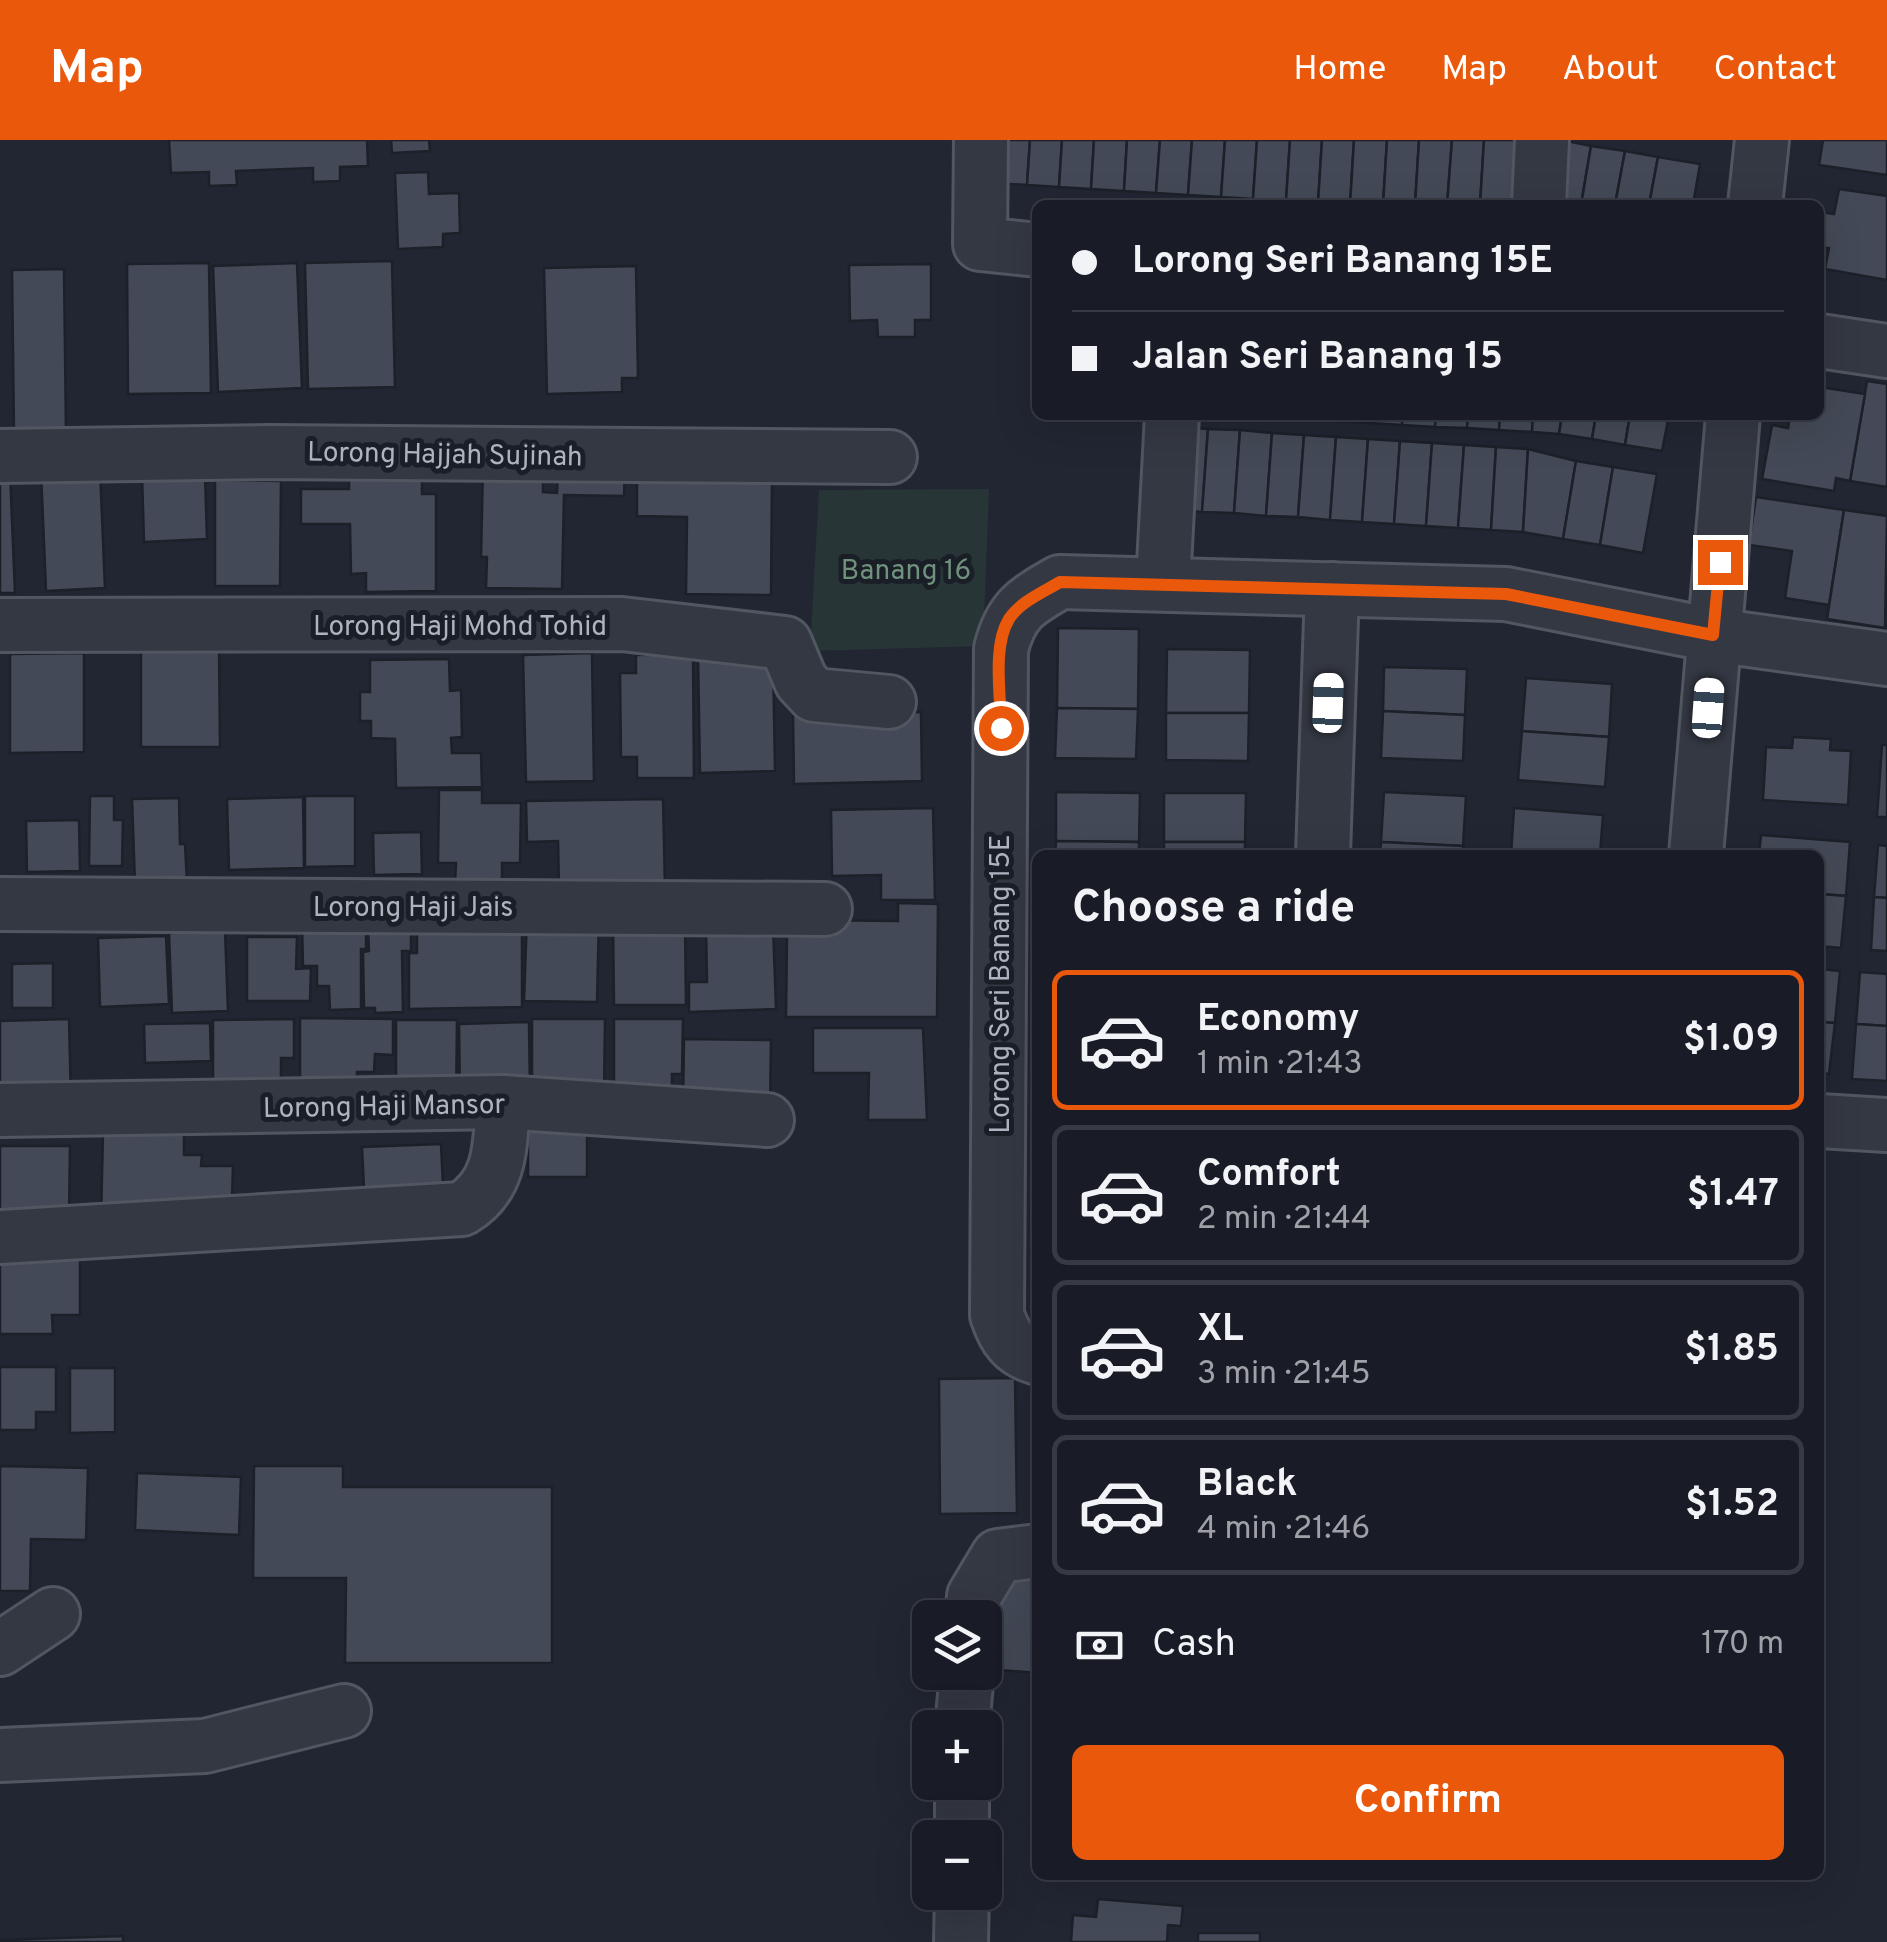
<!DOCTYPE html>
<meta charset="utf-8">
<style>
body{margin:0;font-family:Overpass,sans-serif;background:#22252e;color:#f1f3f6;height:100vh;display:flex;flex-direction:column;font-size:38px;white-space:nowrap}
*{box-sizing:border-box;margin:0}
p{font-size:32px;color:#9fa1a7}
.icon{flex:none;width:55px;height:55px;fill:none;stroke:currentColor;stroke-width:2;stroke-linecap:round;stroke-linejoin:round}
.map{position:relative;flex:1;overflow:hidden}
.drawer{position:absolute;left:1032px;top:710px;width:792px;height:1030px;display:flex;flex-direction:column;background:#191c26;border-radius:15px;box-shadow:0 10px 40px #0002,0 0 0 2px #373a43}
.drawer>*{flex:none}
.banner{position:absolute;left:1032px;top:60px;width:792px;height:220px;border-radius:15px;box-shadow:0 10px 40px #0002,0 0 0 2px #373a43;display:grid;align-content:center;height:220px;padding:0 40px;background:#191c26}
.buttons{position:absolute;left:912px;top:1460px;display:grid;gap:20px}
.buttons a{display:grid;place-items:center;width:90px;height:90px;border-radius:15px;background:#191c26;box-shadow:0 10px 40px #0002,0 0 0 2px #373a43;font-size:50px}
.end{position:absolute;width:45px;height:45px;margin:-22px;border:12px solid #ea580c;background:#fff;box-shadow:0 0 0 5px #fff}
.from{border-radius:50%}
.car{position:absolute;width:30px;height:60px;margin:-30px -15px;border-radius:12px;box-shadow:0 0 8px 2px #0007;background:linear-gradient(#fff 24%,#345 0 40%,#fff 0 76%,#345 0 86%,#fff 0)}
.banner b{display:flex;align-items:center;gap:35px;height:95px;font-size:38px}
.banner b+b{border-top:2px solid #373a43}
.banner i{width:25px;height:25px;background:#f1f3f6}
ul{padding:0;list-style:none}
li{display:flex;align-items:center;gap:30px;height:140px;margin:0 20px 15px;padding:0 20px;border:5px solid #373a43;border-radius:15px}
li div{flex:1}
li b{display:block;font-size:38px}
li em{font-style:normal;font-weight:700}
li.on{border-color:#ea580c}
li>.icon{width:90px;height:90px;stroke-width:1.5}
h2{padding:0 40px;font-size:45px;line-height:120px}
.pay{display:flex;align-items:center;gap:25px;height:110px;padding:0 40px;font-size:38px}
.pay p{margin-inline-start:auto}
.action{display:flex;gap:20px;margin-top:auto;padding:20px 40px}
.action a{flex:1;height:115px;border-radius:15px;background:#ea580c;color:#fff;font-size:40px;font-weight:700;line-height:115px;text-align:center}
header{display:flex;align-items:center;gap:60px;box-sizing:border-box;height:140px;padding:0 50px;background:#ea580c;color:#fff}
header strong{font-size:48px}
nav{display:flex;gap:55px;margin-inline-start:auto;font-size:35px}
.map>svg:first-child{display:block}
</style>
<header>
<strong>Map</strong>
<nav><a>Home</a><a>Map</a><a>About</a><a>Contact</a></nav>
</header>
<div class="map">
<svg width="1887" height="1802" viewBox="0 0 1887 1802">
<rect width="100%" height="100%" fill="#212632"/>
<polygon fill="#273537" points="989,349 983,506 810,511 819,350"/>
<g fill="#434956" stroke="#1c2029" stroke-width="2.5">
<polygon points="169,0 367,0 368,26 340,27 340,41 313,42 313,28 236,31 237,45 209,46 209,32 171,33"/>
<polygon points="391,0 429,0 430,11 392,13"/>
<polygon points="997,0 1030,0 1027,45 994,43"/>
<polygon points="1030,0 1062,0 1059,47 1027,45"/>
<polygon points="1062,0 1094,0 1091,49 1059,47"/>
<polygon points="1094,0 1127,0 1124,51 1091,49"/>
<polygon points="1127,0 1160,0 1156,53 1124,51"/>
<polygon points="1160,0 1192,0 1188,55 1156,53"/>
<polygon points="1192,0 1225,0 1221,57 1188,55"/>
<polygon points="1225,0 1257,0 1253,59 1221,57"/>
<polygon points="1257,0 1290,0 1286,61 1253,59"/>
<polygon points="1290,0 1322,0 1318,63 1286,61"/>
<polygon points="1322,0 1354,0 1350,65 1318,63"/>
<polygon points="1354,0 1387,0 1383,65 1350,65"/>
<polygon points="1387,0 1419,0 1415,65 1383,65"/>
<polygon points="1419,0 1452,0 1447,65 1415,65"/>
<polygon points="1452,0 1484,0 1480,65 1447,65"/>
<polygon points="1484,0 1517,0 1512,65 1480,65"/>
<polygon points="1562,0 1591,6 1581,65 1546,65"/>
<polygon points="1823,0 1887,0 1887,35 1819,25"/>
<polygon points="1591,6 1625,11 1615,65 1581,65"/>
<polygon points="1625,11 1658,17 1649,65 1615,65"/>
<polygon points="1658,17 1700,24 1693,65 1649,65"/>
<polygon points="428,32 429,54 459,53 460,93 443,94 443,107 398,109 395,33"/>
<polygon points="1839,49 1887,56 1887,140 1825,129 1829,108 1820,107 1820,72 1834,74"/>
<polygon points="392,121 395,247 308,249 305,123"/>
<polygon points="209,123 211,253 128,254 127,124"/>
<polygon points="297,123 302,248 218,252 213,126"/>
<polygon points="931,124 931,180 915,180 915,197 878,197 877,180 850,181 849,125"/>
<polygon points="636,126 638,238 622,238 622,252 547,254 544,128"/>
<polygon points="64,129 66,292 14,293 12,130"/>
<polygon points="1867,241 1887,244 1887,347 1850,341"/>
<polygon points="1820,247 1865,254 1850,341 1836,338 1834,351 1762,339 1772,285 1788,288 1790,275 1820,275"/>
<polygon points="1338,275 1371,275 1370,283 1338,281"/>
<polygon points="1371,275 1403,275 1402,285 1370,283"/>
<polygon points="1403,275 1436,275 1435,287 1402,285"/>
<polygon points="1436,275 1468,275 1467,288 1435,287"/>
<polygon points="1468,275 1500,275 1499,290 1467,288"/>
<polygon points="1500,275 1533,275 1532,292 1499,290"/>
<polygon points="1533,275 1562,275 1559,294 1532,292"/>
<polygon points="1562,275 1596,275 1592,299 1559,294"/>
<polygon points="1596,275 1630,275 1625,305 1592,299"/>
<polygon points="1630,275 1669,275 1662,311 1625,305"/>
<polygon points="1176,287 1208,289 1202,372 1170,369"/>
<polygon points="1208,289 1240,290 1234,373 1202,372"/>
<polygon points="1240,290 1272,293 1266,376 1234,373"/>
<polygon points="1272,293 1304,295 1298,377 1266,376"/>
<polygon points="1304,295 1336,297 1330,380 1298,377"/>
<polygon points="1336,297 1368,299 1362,382 1330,380"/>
<polygon points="1368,299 1400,301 1394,384 1362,382"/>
<polygon points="1400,301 1432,303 1426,386 1394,384"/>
<polygon points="1432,303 1464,305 1458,388 1426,386"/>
<polygon points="1464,305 1496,307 1491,390 1458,388"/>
<polygon points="1496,307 1528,309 1523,392 1491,390"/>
<polygon points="1528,309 1576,321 1563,399 1523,392"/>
<polygon points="1576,321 1613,327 1600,405 1563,399"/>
<polygon points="349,326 422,326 422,354 436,354 436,451 366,452 366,433 351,434 350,384 301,384 301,349 349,349"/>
<polygon points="483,326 516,327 516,340 543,341 543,352 557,353 558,326 625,327 624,356 564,355 562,449 486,448 487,417 481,417"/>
<polygon points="1613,327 1657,334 1643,413 1600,405"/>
<polygon points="100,329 105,448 46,451 41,332"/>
<polygon points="10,331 15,453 0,453 0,332"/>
<polygon points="205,333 207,399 144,402 142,335"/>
<polygon points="637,336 772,337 771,455 686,454 687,377 637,376"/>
<polygon points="215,340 281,341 280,446 215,446"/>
<polygon points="1756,357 1844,370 1829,465 1785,458 1792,411 1749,405"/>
<polygon points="1844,370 1887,376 1885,488 1827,479"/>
<polygon points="1058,488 1139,489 1138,569 1057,568"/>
<polygon points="141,507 219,507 220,607 141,607"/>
<polygon points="1167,509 1250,510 1249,573 1166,573"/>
<polygon points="84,513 84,612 10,613 10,514"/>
<polygon points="592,513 594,641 526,642 523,515"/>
<polygon points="693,514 694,638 637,638 637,617 621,617 620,533 636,533 636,515"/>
<polygon points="773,515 775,631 700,633 698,516"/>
<polygon points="449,519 450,551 461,550 462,597 451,598 452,613 481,613 482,647 396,648 395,599 371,598 371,581 360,581 360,552 370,552 370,520"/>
<polygon points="1384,527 1467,529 1465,575 1383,571"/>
<polygon points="1526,538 1612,544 1609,597 1522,591"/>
<polygon points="1057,568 1138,569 1136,619 1055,618"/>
<polygon points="1383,571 1465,575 1463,621 1381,618"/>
<polygon points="921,572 922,641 794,644 793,575"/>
<polygon points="1166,573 1249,573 1248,621 1166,620"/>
<polygon points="1522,591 1609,597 1605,647 1518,640"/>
<polygon points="1793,597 1831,599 1830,610 1851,611 1848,665 1763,660 1766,607 1792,608"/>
<polygon points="1882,605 1887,605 1887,677 1877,677"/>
<polygon points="439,650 482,650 482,663 521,663 520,723 502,723 502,744 455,743 456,723 438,723"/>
<polygon points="1056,652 1140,653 1139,702 1056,701"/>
<polygon points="1384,652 1466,656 1463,706 1381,702"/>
<polygon points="1164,653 1246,653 1245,702 1164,702"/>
<polygon points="90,656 114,656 114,680 123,680 122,726 89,726"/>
<polygon points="305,656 355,656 355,726 305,727"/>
<polygon points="303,657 304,728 229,730 227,659"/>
<polygon points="179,658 180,704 185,704 187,742 135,744 132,659"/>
<polygon points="663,659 665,747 559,748 558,701 527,702 526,661"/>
<polygon points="933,668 935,760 881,760 881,735 832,736 831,670"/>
<polygon points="1514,668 1603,675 1600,715 1511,715"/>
<polygon points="79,680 80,731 27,732 26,681"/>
<polygon points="421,692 422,734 374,735 373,693"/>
<polygon points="1761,695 1850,702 1846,756 1820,754 1820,715 1759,715"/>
<polygon points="1056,701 1139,702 1139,715 1055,715"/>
<rect x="1164" y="702" width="81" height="13"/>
<polygon points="1381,702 1463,706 1463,715 1380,715"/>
<polygon points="1878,705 1887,706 1887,758 1874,757"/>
<polygon points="1820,754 1846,756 1841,808 1820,806"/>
<polygon points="1874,757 1887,758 1887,811 1871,810"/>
<polygon points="898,763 938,764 937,877 786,877 787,796 804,796 804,780 898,781"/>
<polygon points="527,775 599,777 597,862 524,861"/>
<polygon points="685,783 686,865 614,865 613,784"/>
<polygon points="366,784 366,809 361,809 361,869 330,870 329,846 317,846 317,826 303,826 302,785"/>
<polygon points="411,784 411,811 402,811 403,872 375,873 375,868 364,868 363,812 369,811 368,785"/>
<polygon points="773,784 776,869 689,872 689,842 707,842 706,786"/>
<polygon points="522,785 522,867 409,869 409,813 417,813 417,787"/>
<polygon points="225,791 228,871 172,873 169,793"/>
<polygon points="166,796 169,864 100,867 98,798"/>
<polygon points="247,797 297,797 296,829 311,828 310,861 247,861"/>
<polygon points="53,823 53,868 12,868 12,824"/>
<polygon points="1820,829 1840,831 1835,883 1820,882"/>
<polygon points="1860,832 1887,834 1887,886 1856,884"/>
<polygon points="300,878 393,879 393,915 375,914 374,932 357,932 357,949 300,959"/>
<polygon points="69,879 71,963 0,964 0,881"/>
<polygon points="294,879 294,918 281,918 281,964 213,964 213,880"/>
<polygon points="532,879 605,879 604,955 532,954"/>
<polygon points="614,879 683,879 682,934 672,934 672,952 614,952"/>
<polygon points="396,880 457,880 456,960 396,960"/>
<polygon points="529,882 530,958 460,959 459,884"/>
<polygon points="1820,882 1835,883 1829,934 1820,933"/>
<polygon points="210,883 211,921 145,923 144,884"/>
<polygon points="1856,884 1887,886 1887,941 1852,939"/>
<polygon points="813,888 923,888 927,980 868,980 869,933 813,933"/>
<polygon points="684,899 771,900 770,968 683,966"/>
<rect x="528" y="991" width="59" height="46"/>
<polygon points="103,992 184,994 184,1015 202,1015 201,1026 233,1026 232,1060 101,1080"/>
<polygon points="441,1004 444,1066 365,1070 362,1007"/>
<polygon points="0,1006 70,1006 69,1078 0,1078"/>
<polygon points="80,1115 80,1175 52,1175 53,1194 0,1194 0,1116"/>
<polygon points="0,1227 56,1227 56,1272 36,1272 36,1290 0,1290"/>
<polygon points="70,1228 115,1228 115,1292 70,1293"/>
<polygon points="1015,1238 1017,1373 940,1374 939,1239"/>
<polygon points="0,1326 88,1328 86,1400 31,1399 30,1451 0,1451"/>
<polygon points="254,1326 343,1326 343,1347 552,1347 552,1523 345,1523 346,1438 253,1438"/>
<polygon points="137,1333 241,1337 239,1395 135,1390"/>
<polygon points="1012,1424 1038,1426 1038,1533 986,1529 992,1447 1010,1448"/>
<polygon points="1098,1759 1183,1766 1181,1786 1168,1785 1167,1802 1071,1802 1073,1775 1096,1777"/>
<rect x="1198" y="1793" width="62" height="9"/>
<polygon points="123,1796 123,1802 0,1802 0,1800"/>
</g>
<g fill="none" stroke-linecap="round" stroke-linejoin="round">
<defs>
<g id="minor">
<polyline points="981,0 980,104 1038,110"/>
<polyline points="1539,65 1542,0"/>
<polyline points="1755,65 1762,0"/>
<polyline points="1820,201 1887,211"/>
<polyline points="0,316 270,312 890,317"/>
<polyline points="1163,444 1172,275"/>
<polyline points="0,485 622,484 785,503 801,541 814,555 889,562"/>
<polyline points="1323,715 1332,449"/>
<polyline points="1696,715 1733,275"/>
<polyline points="0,764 825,769"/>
<polyline points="0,970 503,962 767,980"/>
<polyline points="1820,981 1887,985"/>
<path d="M0,1097L462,1069C502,1045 500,1005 503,962"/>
<path d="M1038,1218C1013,1211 1005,1198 997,1175L1001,509C1011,470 1025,462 1060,442L1506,454L1713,495L1887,519"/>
<polyline points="972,1478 974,1456 998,1416 1038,1411"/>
<polyline points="0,1509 53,1474"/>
<polyline points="962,1588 967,1532"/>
<polyline points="0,1615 205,1606 344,1571"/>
<polyline points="962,1698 962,1642"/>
<polyline points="961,1802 962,1752"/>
</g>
</defs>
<use href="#minor" stroke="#515661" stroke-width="58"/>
<use href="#minor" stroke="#343843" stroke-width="52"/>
</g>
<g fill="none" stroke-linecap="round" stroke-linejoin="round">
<path stroke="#ea580c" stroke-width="12" d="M1001,588C1001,557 992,506 1009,479C1020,462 1043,452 1060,442L1506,454L1713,495L1720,422"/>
</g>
<g text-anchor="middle" stroke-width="10" stroke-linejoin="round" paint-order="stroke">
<g font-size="28" fill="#aeb3c0" stroke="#1a1e27">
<text transform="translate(445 313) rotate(1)" y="10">Lorong Hajjah Sujinah</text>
<text x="460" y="495">Lorong Haji Mohd Tohid</text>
<text x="413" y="776">Lorong Haji Jais</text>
<text transform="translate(999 844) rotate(-90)" y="10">Lorong Seri Banang 15E</text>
<text transform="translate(384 965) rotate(-1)" y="10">Lorong Haji Mansor</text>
</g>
<g font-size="28" fill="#70927d" stroke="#1a1e27">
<text x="906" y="439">Banang 16</text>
</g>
</g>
</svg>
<div class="buttons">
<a><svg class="icon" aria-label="layers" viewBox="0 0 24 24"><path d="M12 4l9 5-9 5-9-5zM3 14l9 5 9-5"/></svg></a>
<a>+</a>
<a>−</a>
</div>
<i class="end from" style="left:1001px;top:588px"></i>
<i class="end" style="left:1720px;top:422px"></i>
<i class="car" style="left:1328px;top:563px;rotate:2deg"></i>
<i class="car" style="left:1708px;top:568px;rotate:4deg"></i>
<div class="banner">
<b><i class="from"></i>Lorong Seri Banang 15E</b>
<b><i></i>Jalan Seri Banang 15</b>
</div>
<section class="drawer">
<h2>Choose a ride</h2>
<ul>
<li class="on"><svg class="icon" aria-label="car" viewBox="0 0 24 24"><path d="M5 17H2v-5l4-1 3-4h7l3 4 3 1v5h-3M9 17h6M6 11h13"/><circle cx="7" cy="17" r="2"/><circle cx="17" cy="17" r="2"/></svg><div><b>Economy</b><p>1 min · 21:43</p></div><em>$1.09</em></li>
<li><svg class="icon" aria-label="car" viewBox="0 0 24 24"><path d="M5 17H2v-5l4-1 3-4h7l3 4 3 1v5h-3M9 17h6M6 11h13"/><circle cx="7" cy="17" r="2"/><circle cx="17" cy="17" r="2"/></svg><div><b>Comfort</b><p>2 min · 21:44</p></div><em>$1.47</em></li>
<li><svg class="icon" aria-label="car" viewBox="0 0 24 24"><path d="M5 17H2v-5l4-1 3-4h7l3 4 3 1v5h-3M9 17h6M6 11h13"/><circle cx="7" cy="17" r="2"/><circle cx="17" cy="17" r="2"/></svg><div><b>XL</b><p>3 min · 21:45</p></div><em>$1.85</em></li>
<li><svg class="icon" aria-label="car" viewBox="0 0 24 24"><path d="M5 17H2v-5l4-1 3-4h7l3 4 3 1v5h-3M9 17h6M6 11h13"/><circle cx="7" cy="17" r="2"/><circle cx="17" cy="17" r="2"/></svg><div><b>Black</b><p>4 min · 21:46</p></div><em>$1.52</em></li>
</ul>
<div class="pay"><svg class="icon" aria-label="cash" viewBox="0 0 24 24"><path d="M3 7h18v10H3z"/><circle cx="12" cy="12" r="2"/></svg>Cash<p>170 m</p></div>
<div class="action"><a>Confirm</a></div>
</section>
</div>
